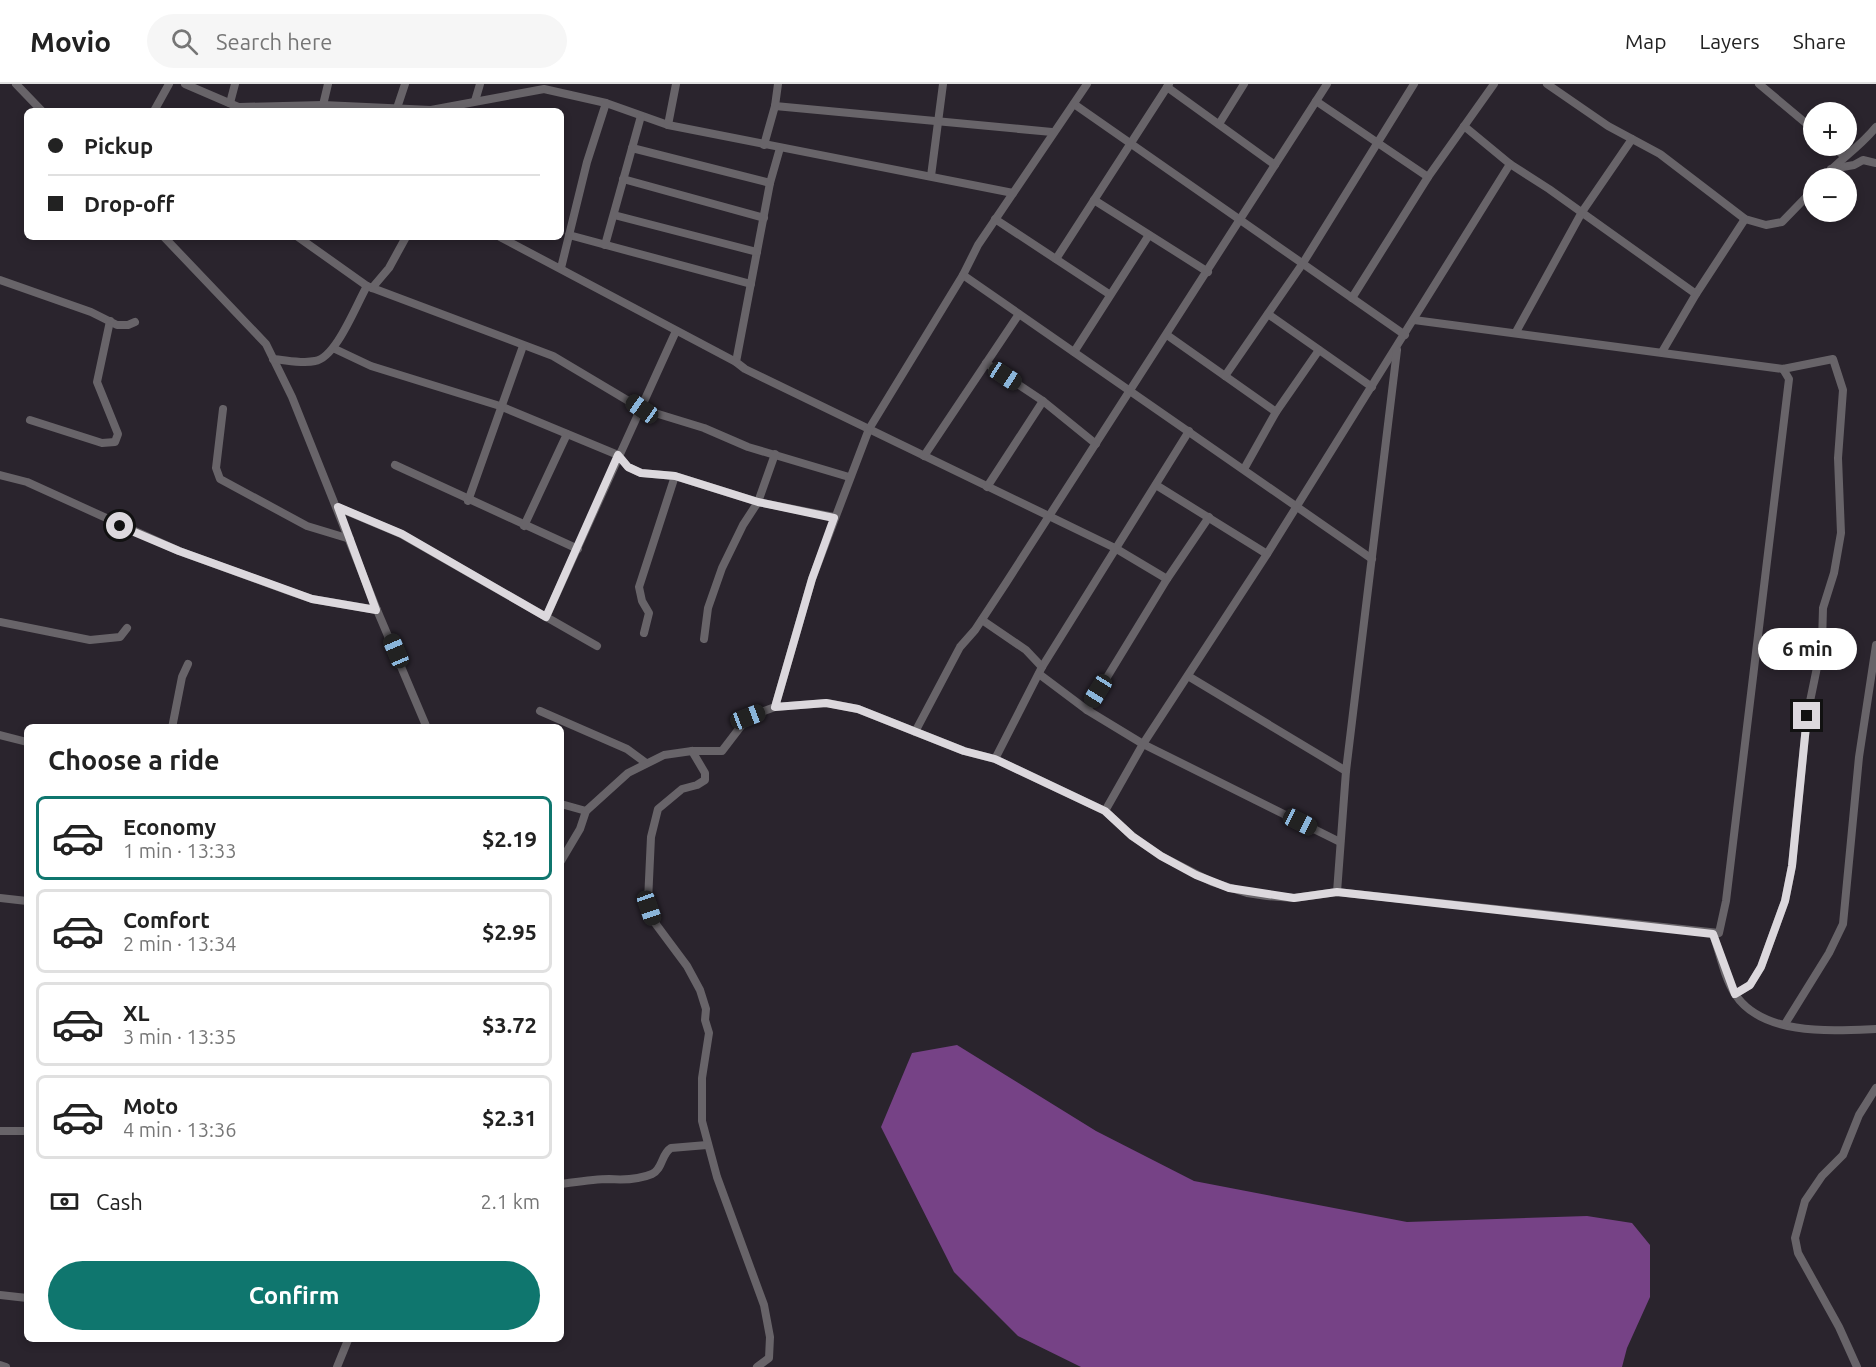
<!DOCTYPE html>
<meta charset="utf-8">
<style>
body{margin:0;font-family:Ubuntu,sans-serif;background:#f6f6f6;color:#222;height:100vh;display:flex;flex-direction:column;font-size:22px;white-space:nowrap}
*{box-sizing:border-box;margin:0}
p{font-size:20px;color:#767676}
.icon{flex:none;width:33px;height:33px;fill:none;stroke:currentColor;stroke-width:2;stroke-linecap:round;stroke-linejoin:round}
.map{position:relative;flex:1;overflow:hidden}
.sheet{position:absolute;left:24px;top:640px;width:540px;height:618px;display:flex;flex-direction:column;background:#fff;border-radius:9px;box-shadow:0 3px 9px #0003}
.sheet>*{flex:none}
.top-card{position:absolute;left:24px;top:24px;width:540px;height:132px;border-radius:9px;box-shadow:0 3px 9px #0003;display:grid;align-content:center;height:132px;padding:0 24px;background:#fff}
.buttons{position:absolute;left:1803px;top:18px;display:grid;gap:12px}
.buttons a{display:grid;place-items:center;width:54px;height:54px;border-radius:50%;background:#fff;box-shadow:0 3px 9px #0003;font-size:30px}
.end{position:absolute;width:27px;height:27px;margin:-14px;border:8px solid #dcd8dd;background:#111;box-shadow:0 0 0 3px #111}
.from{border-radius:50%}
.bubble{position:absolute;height:42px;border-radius:21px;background:#fff;box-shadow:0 3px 9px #0003;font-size:20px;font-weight:600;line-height:42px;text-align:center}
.car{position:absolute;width:18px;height:36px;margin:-18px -9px;border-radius:8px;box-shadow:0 0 4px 2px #0007;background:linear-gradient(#222 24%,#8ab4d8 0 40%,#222 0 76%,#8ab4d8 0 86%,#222 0)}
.top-card b{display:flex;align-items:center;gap:21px;height:57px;font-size:22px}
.top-card b+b{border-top:2px solid #e0e0e0}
.top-card i{width:15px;height:15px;background:#222}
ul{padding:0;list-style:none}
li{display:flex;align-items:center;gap:18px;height:84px;margin:0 12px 9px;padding:0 12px;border:3px solid #e0e0e0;border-radius:9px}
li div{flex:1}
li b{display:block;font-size:22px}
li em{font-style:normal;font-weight:600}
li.on{border-color:#0f766e}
li>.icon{width:54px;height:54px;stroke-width:1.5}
h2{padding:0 24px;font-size:27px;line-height:72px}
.pay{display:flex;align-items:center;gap:15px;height:66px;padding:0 24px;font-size:22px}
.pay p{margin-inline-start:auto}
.button{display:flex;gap:12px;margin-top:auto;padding:12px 24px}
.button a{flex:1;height:69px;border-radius:36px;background:#0f766e;color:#fff;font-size:24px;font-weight:600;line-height:69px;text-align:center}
header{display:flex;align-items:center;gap:36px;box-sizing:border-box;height:84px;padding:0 30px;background:#fff;border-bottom:2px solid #e0e0e0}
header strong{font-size:28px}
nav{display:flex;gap:33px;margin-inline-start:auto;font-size:21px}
.search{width:420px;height:54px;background:#f6f6f6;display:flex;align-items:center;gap:15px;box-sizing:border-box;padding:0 21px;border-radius:33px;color:#767676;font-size:22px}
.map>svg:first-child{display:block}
</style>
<header>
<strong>Movio</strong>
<div class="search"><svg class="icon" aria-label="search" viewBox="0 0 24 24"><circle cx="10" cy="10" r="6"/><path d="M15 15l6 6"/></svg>Search here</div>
<nav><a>Map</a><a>Layers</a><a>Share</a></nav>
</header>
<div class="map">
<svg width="1876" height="1283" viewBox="0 0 1876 1283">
<rect width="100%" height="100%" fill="#2a242d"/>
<polygon fill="#764286" points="957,961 1096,1047 1194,1097 1407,1138 1587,1132 1632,1139 1650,1161 1650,1213 1627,1264 1622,1283 1081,1283 1018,1252 954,1188 881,1043 912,969"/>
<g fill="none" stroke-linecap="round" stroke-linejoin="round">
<g stroke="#686469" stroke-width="8">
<polyline points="16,0 42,27"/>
<polyline points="185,0 243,25"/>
<polyline points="1547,0 1608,42 1660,70 1745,135 1766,141 1782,138 1814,105"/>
<polyline points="1759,0 1814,46"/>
<polyline points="1167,3 1275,81"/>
<polyline points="475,17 480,0"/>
<polyline points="1316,17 1428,93"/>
<polyline points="230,19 235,0"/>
<polyline points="1074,20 1405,251"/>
<polyline points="323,21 328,0"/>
<polyline points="775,22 1052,48"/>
<polyline points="240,23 323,21 431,26 544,5 606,19 668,41 1013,109"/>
<polyline points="397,24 405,0"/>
<polyline points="154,27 169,0"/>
<polyline points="1219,40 1244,0"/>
<polyline points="668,41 676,0"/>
<polyline points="1464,42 1510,80 1549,105 1696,210 1745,135"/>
<polyline points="764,61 775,22 778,0"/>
<polyline points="1832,62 1844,72"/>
<polyline points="632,64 770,99"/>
<polyline points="780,64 770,99 736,278 745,285 1115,464 1167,495"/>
<polyline points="1831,85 1854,81 1863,76 1876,79"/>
<polyline points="931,92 943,0"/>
<path d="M1823,94C1840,75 1860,63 1876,43"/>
<polyline points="623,95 764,134"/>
<polyline points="1094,116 1208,188"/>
<polyline points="614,131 757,168"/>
<polyline points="995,135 1109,210"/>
<polyline points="569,151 751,200"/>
<polyline points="164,153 266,260 292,313 377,526 427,644"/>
<polyline points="298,153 367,202 553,272 642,325 704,344 748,363 849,393"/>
<polyline points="500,153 736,278"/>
<polyline points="605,161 641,32"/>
<polyline points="1056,175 1169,0"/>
<polyline points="561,184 587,78 606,19"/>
<polyline points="963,191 1372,475"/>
<polyline points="0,196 91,228 117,241 128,241 135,238"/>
<polyline points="372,204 389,184 406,153"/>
<polyline points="1352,214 1428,93 1494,0"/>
<polyline points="1268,230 1372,303"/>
<polyline points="1414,236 1783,285 1833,275 1843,306 1838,374 1841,449 1834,489 1823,524 1822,559 1807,632 1792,782 1785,817 1761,883 1750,901 1735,910"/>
<polyline points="1516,248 1582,128 1632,55"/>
<polyline points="1167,251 1276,328"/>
<polyline points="335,265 371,282 500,322 618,371 628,383 641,389 675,392 758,418 834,433"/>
<polyline points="1074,268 1149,151"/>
<polyline points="1662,268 1696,210"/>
<path d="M273,275C287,276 302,280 315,277C336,274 356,221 367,202"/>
<polyline points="986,279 1043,317 1096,360"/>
<polyline points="1225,292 1303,179 1414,0"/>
<polyline points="223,325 216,384 220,395 307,442 350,455"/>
<polyline points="30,336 102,359 115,358 118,350 97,298 110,237"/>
<polyline points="924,372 1019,230"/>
<polyline points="395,381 578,465"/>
<polyline points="1244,385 1276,328 1319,266"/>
<polyline points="0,391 27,398 179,467 286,506 312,515 377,526"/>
<polyline points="1156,401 1267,470"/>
<polyline points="987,403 1043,317"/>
<polyline points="468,417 523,262"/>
<polyline points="337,423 401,450 597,562"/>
<polyline points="524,442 567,350"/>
<polyline points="546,533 676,247"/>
<polyline points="982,536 1026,566 1042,583"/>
<polyline points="0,538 90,556 120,553 127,544"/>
<polyline points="644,549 649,529 642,517 639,503 675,392"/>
<polyline points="704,555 708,524 722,484 743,441 758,418 775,370"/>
<polyline points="1039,590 1087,626 1143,660 1340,758"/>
<polyline points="1188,592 1346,687"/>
<polyline points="775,623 812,495 869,345 963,191 978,161 1087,0"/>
<polyline points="1087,626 1167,495 1209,433"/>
<polyline points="540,627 627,665 646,679"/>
<polyline points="172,644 182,593 188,580"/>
<polyline points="915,648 960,563 975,546 1006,499 1327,0"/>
<polyline points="0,651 27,658"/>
<polyline points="692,667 705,689 705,696 697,701 682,705 658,725 651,753 648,817 655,839 687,882 700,906 706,925 705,936 709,949 702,994 702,1037 717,1093 764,1221 770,1253 769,1274 757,1283"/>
<polyline points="995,675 1042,583 1189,347"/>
<polyline points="561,720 586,727"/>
<polyline points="1105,727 1143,660 1267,470 1510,80"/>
<polyline points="561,777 580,745 586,727 628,689 664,671 692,667 722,667 748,633 775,623 827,619 858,625 964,667 995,675 1105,727 1132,752 1161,772 1212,798 1247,809 1267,812 1294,814 1337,808 1719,849 1726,817 1789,295 1783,285"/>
<polyline points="1337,808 1346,687 1397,266"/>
<polyline points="0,814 27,817"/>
<path d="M1713,850C1720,870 1724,893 1735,910C1762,952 1832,947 1876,945"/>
<polyline points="1785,940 1829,869 1843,840 1859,673 1876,561"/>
<polyline points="0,1047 27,1047"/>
<path d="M561,1100C576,1098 594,1095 609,1095C623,1096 638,1096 652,1090C663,1085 661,1070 671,1064L707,1061"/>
<polyline points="0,1211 27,1214"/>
<polyline points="0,1281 6,1283"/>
<polyline points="337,1283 348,1256"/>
<polyline points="1857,1283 1839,1243 1798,1169 1795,1154 1805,1117 1822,1092 1843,1071 1859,1031 1876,1004"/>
</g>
</g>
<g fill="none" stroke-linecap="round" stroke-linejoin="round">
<polyline stroke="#dcd8dd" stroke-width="8" points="120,442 179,467 312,515 376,526 338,423 402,450 546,533 618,371 628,383 641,389 675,392 758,418 834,434 812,495 775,623 826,619 858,625 964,667 995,675 1105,727 1132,752 1161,772 1196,791 1229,804 1294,814 1337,808 1713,850 1735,910 1750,901 1761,883 1785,817 1792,782 1807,632"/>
</g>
</svg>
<div class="buttons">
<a>+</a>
<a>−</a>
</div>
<i class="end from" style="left:120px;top:442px"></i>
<i class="end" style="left:1807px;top:632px"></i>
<div class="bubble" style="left:1758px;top:544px;width:99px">6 min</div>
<i class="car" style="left:1005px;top:292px;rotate:123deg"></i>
<i class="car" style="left:642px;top:325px;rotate:305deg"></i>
<i class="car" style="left:396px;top:567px;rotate:337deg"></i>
<i class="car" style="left:1098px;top:607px;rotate:212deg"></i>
<i class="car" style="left:748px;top:633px;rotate:69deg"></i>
<i class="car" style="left:1300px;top:738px;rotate:117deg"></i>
<i class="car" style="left:649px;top:824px;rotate:161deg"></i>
<div class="top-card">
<b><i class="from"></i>Pickup</b>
<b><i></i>Drop-off</b>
</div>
<section class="sheet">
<h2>Choose a ride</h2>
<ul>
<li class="on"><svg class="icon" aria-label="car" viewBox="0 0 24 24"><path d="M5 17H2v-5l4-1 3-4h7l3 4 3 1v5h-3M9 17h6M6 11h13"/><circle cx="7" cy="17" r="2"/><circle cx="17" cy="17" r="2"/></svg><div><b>Economy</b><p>1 min · 13:33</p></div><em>$2.19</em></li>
<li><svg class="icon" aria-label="car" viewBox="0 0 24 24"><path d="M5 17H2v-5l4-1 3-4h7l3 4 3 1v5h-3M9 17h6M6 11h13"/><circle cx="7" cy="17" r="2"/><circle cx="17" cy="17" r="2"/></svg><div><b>Comfort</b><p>2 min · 13:34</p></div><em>$2.95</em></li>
<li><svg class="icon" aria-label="car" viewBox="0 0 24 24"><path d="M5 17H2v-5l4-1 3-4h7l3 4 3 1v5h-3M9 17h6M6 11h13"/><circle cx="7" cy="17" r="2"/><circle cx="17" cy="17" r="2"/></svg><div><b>XL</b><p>3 min · 13:35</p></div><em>$3.72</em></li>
<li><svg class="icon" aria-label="car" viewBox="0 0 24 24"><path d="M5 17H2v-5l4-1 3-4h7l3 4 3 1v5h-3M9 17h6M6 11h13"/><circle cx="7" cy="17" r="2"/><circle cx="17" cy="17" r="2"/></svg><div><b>Moto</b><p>4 min · 13:36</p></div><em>$2.31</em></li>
</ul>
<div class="pay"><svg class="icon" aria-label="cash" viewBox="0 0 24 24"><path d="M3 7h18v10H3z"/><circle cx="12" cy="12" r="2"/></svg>Cash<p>2.1 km</p></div>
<div class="button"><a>Confirm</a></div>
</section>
</div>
